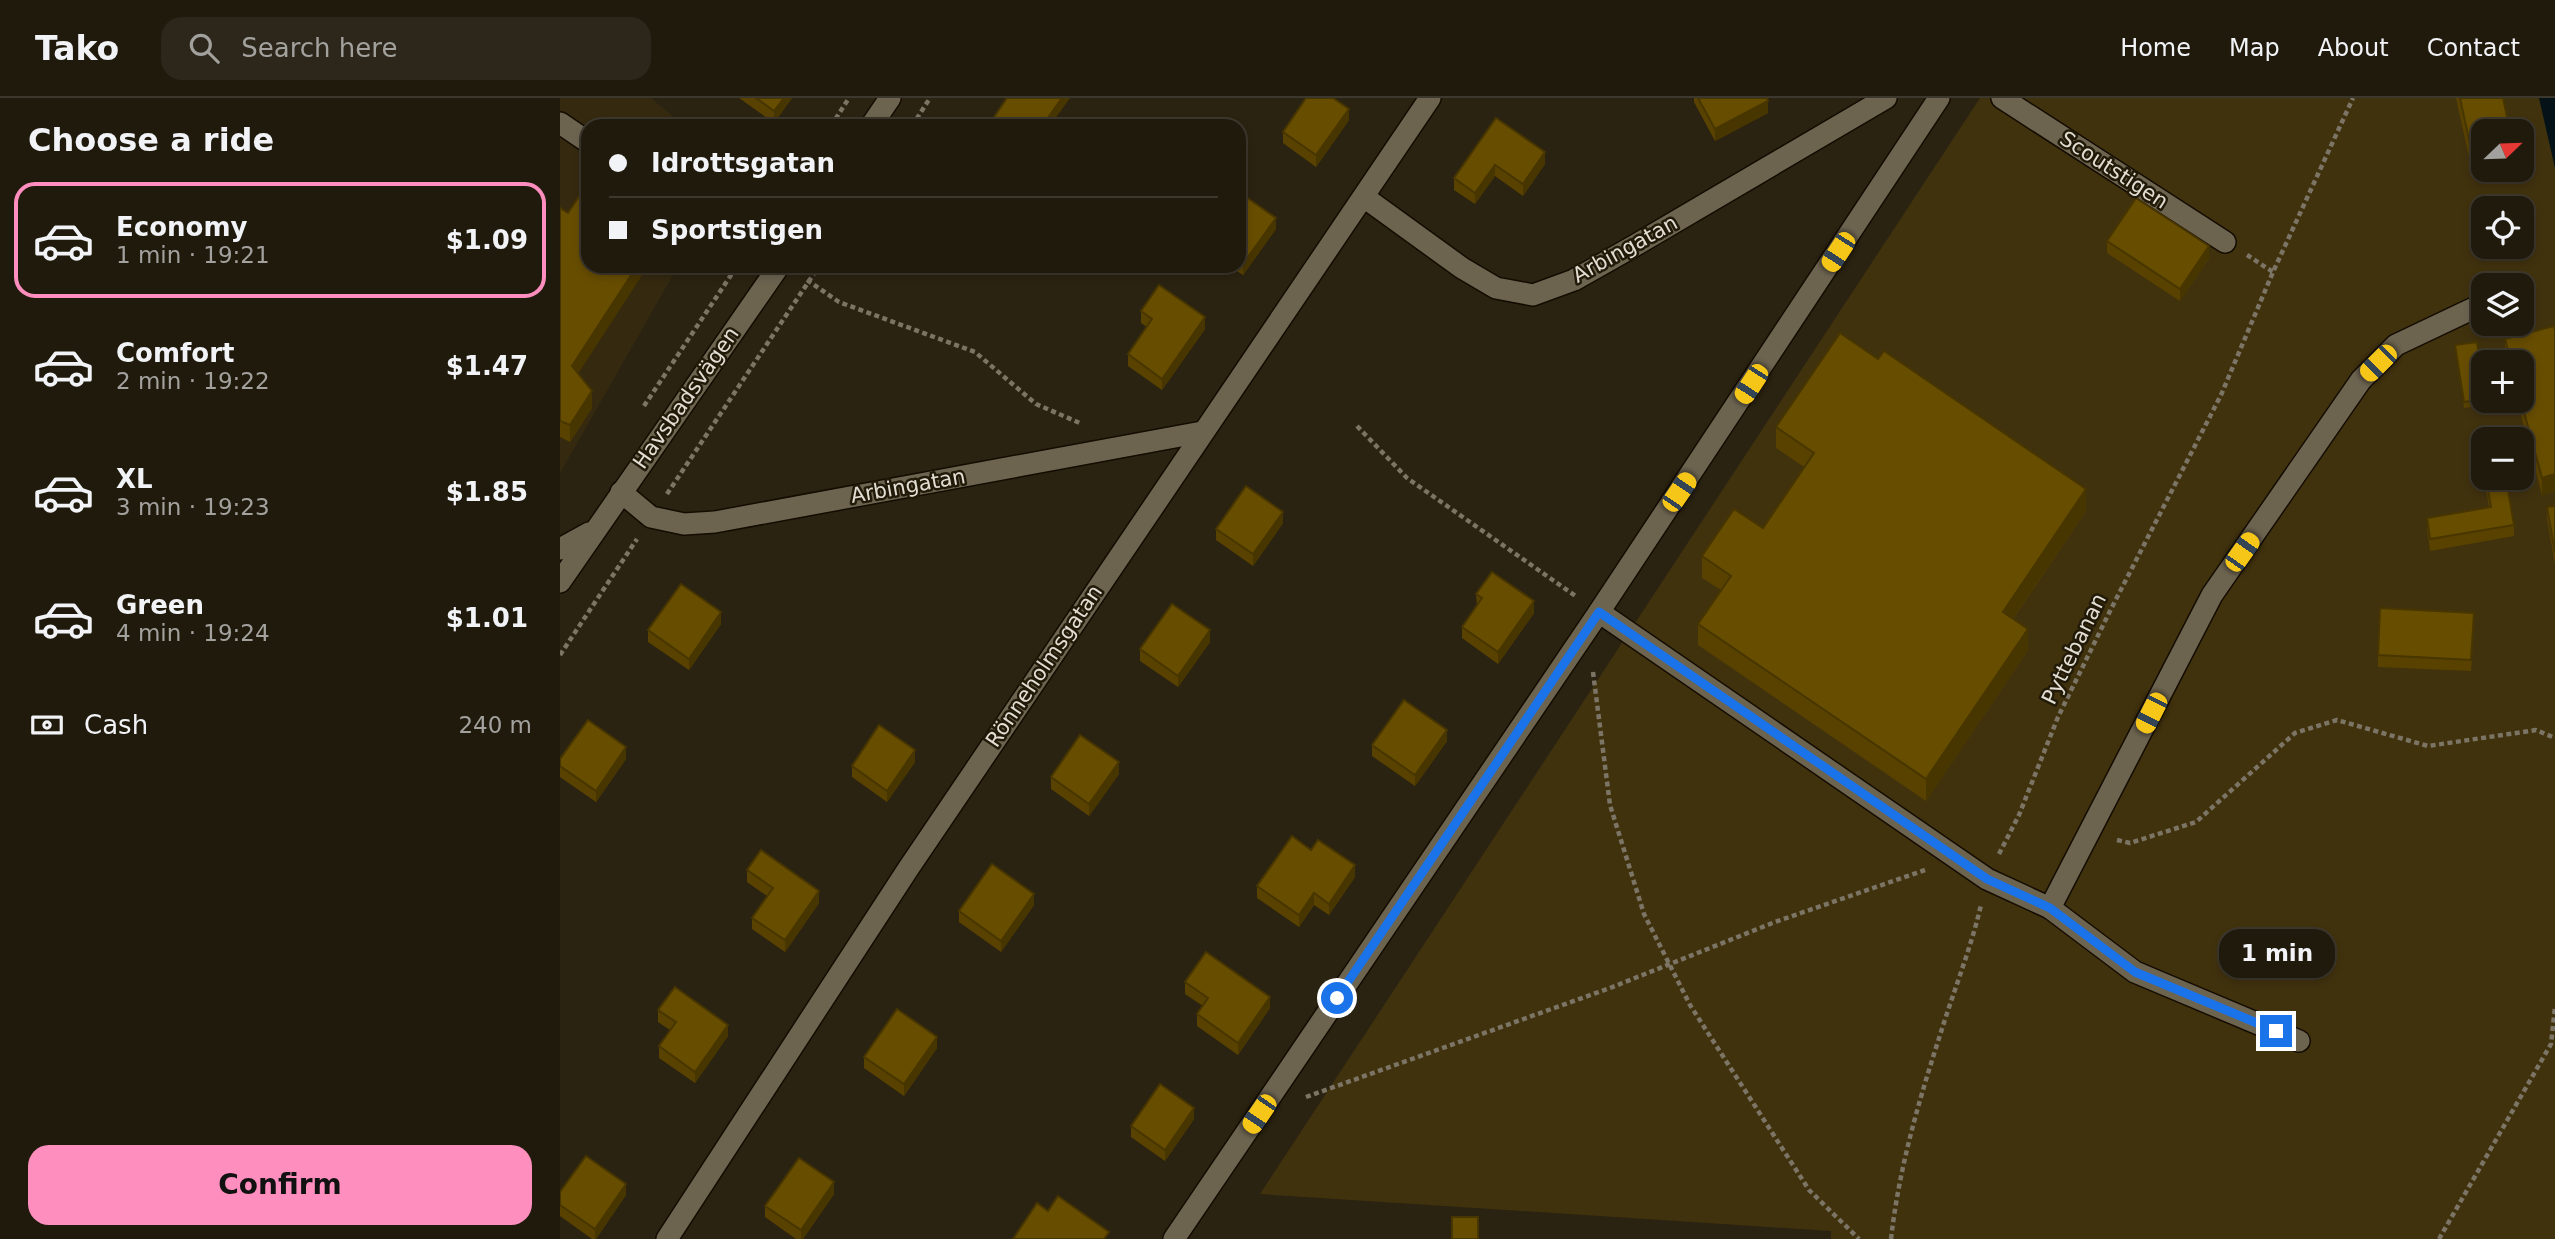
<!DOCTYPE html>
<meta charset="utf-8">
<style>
body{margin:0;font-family:"DejaVu Sans",sans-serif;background:#2d271b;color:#f1f3f6;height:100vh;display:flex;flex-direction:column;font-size:26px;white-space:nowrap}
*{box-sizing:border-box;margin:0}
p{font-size:23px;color:#a2a19d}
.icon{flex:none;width:38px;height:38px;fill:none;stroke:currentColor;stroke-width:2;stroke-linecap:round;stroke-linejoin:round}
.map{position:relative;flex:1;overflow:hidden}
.details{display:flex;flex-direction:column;background:#201a0d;width:560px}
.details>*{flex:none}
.guide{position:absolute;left:21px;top:21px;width:665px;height:154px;border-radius:21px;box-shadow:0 4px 10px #0003,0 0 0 2px #3d382e;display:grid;align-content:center;height:154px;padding:0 28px;background:#201a0d}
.needle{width:46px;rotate:67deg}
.fabs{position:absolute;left:1911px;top:21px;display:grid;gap:14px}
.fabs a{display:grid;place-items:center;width:63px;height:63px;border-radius:14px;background:#201a0d;box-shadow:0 4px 10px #0003,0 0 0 2px #3d382e;font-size:35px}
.end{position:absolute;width:32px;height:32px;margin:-16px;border:9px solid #1a73e8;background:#fff;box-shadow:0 0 0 4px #fff}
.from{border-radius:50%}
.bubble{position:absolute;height:49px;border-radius:21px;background:#201a0d;box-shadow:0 4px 10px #0003,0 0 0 2px #3d382e;font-size:23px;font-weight:700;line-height:49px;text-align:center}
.car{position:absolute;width:21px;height:42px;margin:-21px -10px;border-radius:9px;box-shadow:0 0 5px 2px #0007;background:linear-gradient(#f5c518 24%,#345 0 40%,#f5c518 0 76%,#345 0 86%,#f5c518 0)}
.guide b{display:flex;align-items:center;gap:24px;height:66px;font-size:26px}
.guide b+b{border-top:2px solid #3d382e}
.guide i{width:18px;height:18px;background:#f1f3f6}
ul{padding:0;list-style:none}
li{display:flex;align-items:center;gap:21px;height:116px;margin:0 14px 10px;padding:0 14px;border:4px solid transparent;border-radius:21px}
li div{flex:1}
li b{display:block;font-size:26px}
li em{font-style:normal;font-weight:700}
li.on{border-color:#fe8ebe}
li>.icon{width:63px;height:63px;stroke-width:1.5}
h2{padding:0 28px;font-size:32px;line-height:84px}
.pay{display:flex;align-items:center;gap:18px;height:77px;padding:0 28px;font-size:26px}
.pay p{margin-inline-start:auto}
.button{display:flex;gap:14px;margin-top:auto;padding:14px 28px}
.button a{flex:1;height:80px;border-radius:21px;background:#fe8ebe;color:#111;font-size:28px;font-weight:700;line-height:80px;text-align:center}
header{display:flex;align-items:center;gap:42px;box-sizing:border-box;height:98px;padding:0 35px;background:#201a0d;border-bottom:2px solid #3d382e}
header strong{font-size:33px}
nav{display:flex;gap:38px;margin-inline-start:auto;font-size:24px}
.search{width:490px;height:63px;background:#2d271b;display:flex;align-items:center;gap:18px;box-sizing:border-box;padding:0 24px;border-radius:21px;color:#a2a19d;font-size:26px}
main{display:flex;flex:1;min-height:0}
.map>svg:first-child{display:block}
</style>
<header>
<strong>Tako</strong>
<div class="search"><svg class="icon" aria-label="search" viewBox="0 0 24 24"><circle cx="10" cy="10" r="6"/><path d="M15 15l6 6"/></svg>Search here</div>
<nav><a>Home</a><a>Map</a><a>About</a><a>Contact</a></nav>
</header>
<main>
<section class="details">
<h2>Choose a ride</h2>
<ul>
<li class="on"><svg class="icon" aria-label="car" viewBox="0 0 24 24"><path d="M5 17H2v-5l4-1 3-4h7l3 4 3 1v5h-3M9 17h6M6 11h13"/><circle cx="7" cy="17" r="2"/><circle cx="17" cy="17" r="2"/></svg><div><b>Economy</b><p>1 min · 19:21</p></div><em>$1.09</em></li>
<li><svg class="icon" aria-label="car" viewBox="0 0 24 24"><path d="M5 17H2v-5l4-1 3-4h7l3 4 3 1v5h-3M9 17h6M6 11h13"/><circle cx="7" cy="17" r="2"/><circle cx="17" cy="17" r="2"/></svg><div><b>Comfort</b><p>2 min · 19:22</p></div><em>$1.47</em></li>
<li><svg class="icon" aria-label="car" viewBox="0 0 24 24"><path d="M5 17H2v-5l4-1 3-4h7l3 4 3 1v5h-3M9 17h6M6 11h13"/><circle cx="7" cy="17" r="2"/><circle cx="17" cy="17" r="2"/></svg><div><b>XL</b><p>3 min · 19:23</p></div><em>$1.85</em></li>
<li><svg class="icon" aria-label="car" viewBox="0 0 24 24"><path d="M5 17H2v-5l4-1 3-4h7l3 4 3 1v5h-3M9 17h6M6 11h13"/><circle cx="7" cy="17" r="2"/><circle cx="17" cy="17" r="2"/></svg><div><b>Green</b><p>4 min · 19:24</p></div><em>$1.01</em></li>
</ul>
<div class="pay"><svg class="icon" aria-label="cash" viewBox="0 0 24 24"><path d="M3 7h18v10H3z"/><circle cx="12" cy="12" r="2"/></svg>Cash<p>240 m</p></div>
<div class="button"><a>Confirm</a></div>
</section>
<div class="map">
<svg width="1995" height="1141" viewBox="0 0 1995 1141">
<rect width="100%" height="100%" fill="#2b2311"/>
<polygon fill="#352a10" points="0,0 91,0 124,28 28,28 28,168 118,168 0,375"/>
<path fill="#41320e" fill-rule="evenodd" d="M1420,0H1981L1995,70V1141H1271V1133L700,1096ZM1923,33H1962V72H1923ZM1923,110H1962V149H1923ZM1923,187H1962V226H1923ZM1923,264H1962V303H1923ZM1923,341H1962V380H1923Z"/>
<polygon fill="#051318" points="1979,0 1995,0 1995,70"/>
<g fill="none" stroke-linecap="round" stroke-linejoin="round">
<defs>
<g id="minor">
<polyline points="1442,0 1665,144"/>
<polyline points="0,25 28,44"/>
<polyline points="311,28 330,0"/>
<polyline points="804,99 902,170 936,190 973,197 1014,182 1074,148 1326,0"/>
<polyline points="61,394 91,419 124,426 155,424 642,334"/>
<polyline points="0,451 29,435"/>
<polyline points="0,484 219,168"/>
<polyline points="1039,514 1427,781 1490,810 1575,874 1739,943"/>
<polyline points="1490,810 1652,497 1801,282 1836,247 1914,210"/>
<polyline points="107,1141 348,771 870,0"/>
<polyline points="614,1141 1039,514 1379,0"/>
</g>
</defs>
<use href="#minor" stroke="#140c00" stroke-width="24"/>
<g stroke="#7c7566" stroke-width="4.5" stroke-dasharray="5 3.5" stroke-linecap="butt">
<polyline points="271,28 289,0"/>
<polyline points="352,28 370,0"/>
<polyline points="1687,157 1713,174"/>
<polyline points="247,182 279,204 415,254 476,306 522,326"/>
<polyline points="84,308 177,168"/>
<polyline points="797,328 847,380 1017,499"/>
<polyline points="107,396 259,168"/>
<polyline points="0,557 77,441"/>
<polyline points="1033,574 1050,707 1084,816 1130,907 1249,1092 1299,1141"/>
<polyline points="1557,742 1570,745 1636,724 1735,635 1777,622 1868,648 1976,632 1995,640"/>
<polyline points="1439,756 1459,717 1498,619 1551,511 1661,297 1713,174 1793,0"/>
<polyline points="746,999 1050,890 1215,824 1365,772"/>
<path d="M1331,1141C1339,1070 1359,1002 1381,934C1394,892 1411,850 1421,807"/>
<polyline points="1879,1141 1991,946 1995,909"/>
</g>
<use href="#minor" stroke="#6d6450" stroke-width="21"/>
</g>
<g fill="#594200">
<polygon points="179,0 232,0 214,25"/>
<polygon points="1134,0 1207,0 1208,15 1155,43 1134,4"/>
<polygon points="1896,0 1943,0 1913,77"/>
<polygon points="936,20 985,66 963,98 935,78 915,106 894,92 894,80"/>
<polygon points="789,22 756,69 723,45 723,34"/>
<polygon points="679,94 716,131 683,177 669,168 679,168"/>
<polygon points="0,110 18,276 32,310 10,344 0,339"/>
<polygon points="1547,143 1649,160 1620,203 1547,155"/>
<polygon points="581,213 645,231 602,292 568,268 568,256 587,229 581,225"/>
<polygon points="1995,233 1995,393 1982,397 1957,303 1962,303 1962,264 1947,264 1945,258 1945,241"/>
<polygon points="1895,247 1923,291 1923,303 1925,303 1925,307 1904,310"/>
<polygon points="1216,329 1526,413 1453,521 1468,552 1366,703 1138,547 1138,526 1161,492 1142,480 1142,458 1203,430 1244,369 1216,350"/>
<polygon points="1921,351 1923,351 1923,375 1921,363"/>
<polygon points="1924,380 1946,380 1954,427 1954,438 1870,453 1867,431 1867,420 1929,409"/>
<polygon points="1995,408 1995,466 1987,421 1987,409"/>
<polygon points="723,425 693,468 656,442 656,431"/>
<polygon points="916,496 974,515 938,566 902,540 902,529 917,507"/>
<polygon points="161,526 129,572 88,544 88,532"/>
<polygon points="1914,527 1911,573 1818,569 1818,557"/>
<polygon points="650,544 618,589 580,563 580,551"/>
<polygon points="887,643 855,688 812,658 812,647"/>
<polygon points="0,661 66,661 36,704 0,679"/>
<polygon points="355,664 327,704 292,679 292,668"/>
<polygon points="559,676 529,718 491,691 491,679"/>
<polygon points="751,752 795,779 769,817 754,807 739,829 697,800 697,788"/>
<polygon points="187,772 259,805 225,854 192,831 192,820 207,798 187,784"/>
<polygon points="474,807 441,854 399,824 399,813"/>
<polygon points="625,884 710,910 678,957 637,928 637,916 643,908 625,896"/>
<polygon points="98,912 168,938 135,985 99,960 99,948 110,932 98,924"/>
<polygon points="377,950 344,998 304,970 304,959"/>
<polygon points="634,1021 605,1063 571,1039 571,1028"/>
<polygon points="0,1094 66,1097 36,1141 32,1141 0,1118"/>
<polygon points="274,1096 243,1141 236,1141 205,1119 205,1108"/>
</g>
<g fill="#483600">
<polygon points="224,0 232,0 214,25 214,13"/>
<polygon points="502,0 510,0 490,28 482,28"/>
<polygon points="1208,3 1208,15 1155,43 1155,31"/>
<polygon points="789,11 789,22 756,69 756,57"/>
<polygon points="985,54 985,66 963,98 963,86"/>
<polygon points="1923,58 1923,72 1938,72 1913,77 1913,60"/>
<polygon points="935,67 935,78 915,106 915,95"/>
<polygon points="716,120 716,131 683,177 683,166"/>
<polygon points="1649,148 1649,160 1620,203 1620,191"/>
<polygon points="77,168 88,168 12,285 12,268"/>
<polygon points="645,219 645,231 602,292 602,281"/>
<polygon points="32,293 32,310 10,344 10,327"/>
<polygon points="1995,376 1995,393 1982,397 1982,380"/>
<polygon points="1526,391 1526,413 1443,535 1443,514"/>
<polygon points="723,414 723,425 693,468 693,456"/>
<polygon points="974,503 974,515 938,566 938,554"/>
<polygon points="161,514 161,526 129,572 129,561"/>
<polygon points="1468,531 1468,552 1366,703 1366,681"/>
<polygon points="650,532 650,544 618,589 618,578"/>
<polygon points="887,632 887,643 855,688 855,677"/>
<polygon points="66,649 66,661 36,704 36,693"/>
<polygon points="355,652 355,664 327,704 327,693"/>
<polygon points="559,664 559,676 529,718 529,706"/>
<polygon points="795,767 795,779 769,817 769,806"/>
<polygon points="259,793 259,805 225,854 225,842"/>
<polygon points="754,795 754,807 739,829 739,817"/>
<polygon points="474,796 474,807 441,854 441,843"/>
<polygon points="710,899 710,910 678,957 678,945"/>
<polygon points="168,927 168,938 135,985 135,974"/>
<polygon points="377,939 377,950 344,998 344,986"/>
<polygon points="634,1010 634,1021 605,1063 605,1052"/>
<polygon points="274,1084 274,1096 243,1141 241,1141 241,1132"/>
<polygon points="66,1086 66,1097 36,1141 35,1141 35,1131"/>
</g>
<g fill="#674d00" stroke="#483600" stroke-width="2">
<polygon points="196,0 224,0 214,13"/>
<polygon points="447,0 502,0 482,28 428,28"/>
<polygon points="746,0 773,0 789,11 756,57 723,34"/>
<polygon points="1138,0 1207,0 1208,3 1155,31"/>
<polygon points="1900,0 1943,0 1950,33 1923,33 1923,58 1913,60"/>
<polygon points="936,20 985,54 963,86 935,67 915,95 894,80"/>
<polygon points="28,85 28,168 77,168 12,268 32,293 10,327 0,323 0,110 8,115"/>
<polygon points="679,94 716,120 683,166 679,163"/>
<polygon points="1576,100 1649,148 1620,191 1547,143"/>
<polygon points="599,187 645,219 602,281 568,256 592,221 581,213"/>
<polygon points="1994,228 1995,233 1995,376 1982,380 1961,303 1962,264 1951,264 1945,241"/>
<polygon points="1280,235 1318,261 1324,253 1526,391 1443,514 1468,531 1366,681 1138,526 1171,478 1142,458 1174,411 1203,430 1254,355 1216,329"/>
<polygon points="1917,244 1923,291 1923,301 1904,304 1895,247"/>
<polygon points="1926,380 1946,380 1954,427 1870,441 1867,420 1931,409"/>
<polygon points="686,388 723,414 693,456 656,431"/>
<polygon points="1995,408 1995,455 1987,409"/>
<polygon points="932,474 974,503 938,554 902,529 922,500 916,496"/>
<polygon points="121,486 161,514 129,561 88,532"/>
<polygon points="612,506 650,532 618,578 580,551"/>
<polygon points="1820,510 1914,515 1911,562 1818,557"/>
<polygon points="844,602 887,632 855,677 812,647"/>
<polygon points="28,622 66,649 36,693 0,668 0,661"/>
<polygon points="319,627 355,652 327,693 292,668"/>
<polygon points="520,637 559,664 529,706 491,679"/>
<polygon points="732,738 751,752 758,742 795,767 769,806 754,795 739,817 697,788"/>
<polygon points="201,752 259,793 225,842 192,820 213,790 187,772"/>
<polygon points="432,766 474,796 441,843 399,813"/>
<polygon points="646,854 710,899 678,945 637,916 648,900 625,884"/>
<polygon points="115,889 168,927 135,974 99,948 116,924 98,912"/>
<polygon points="337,911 377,939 344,986 304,959"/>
<polygon points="600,986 634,1010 605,1052 571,1028"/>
<polygon points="26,1058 66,1086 35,1131 0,1107 0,1094"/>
<polygon points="239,1060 274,1084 241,1132 205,1108"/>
<polygon points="498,1098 549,1134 544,1141 453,1141 477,1105 488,1113"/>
<rect x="892" y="1119" width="26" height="22"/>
</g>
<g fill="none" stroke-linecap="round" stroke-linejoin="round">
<polyline stroke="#1a73e8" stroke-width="9" points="777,900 1039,514 1427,781 1490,810 1575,874 1716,933"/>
</g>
<g text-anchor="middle" stroke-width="5" stroke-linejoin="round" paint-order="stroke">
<g font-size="21" fill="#e3ded3" stroke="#221a08">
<text transform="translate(1554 72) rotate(33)" y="7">Scoutstigen</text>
<text transform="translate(1065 151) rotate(-29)" y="7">Arbingatan</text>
<text transform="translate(126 300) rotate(-55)" y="7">Havsbadsvägen</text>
<text transform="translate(348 388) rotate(-10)" y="7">Arbingatan</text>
<text transform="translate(1514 551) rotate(-64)" y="7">Pyttebanan</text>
<text transform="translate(484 568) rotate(-56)" y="7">Rönneholmsgatan</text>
</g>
</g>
</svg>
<div class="fabs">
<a><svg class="needle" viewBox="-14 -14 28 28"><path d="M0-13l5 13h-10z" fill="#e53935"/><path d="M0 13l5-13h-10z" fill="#a2a19d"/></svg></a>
<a><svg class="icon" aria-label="locate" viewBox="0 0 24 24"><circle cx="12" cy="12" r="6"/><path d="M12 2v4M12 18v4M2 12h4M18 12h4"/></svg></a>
<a><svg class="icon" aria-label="layers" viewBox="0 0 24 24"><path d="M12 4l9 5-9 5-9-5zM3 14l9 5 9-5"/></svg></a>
<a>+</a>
<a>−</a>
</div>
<i class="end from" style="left:777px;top:900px"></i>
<i class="end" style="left:1716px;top:933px"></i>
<div class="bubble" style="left:1659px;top:831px;width:116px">1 min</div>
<i class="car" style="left:1278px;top:154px;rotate:213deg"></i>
<i class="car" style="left:1818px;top:265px;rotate:225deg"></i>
<i class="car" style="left:1191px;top:286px;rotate:213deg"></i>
<i class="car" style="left:1119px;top:394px;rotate:34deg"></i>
<i class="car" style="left:1682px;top:454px;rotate:35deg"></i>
<i class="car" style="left:1591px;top:615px;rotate:207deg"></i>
<i class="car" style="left:699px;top:1016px;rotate:214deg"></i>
<div class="guide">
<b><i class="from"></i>Idrottsgatan</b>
<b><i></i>Sportstigen</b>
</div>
</div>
</main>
